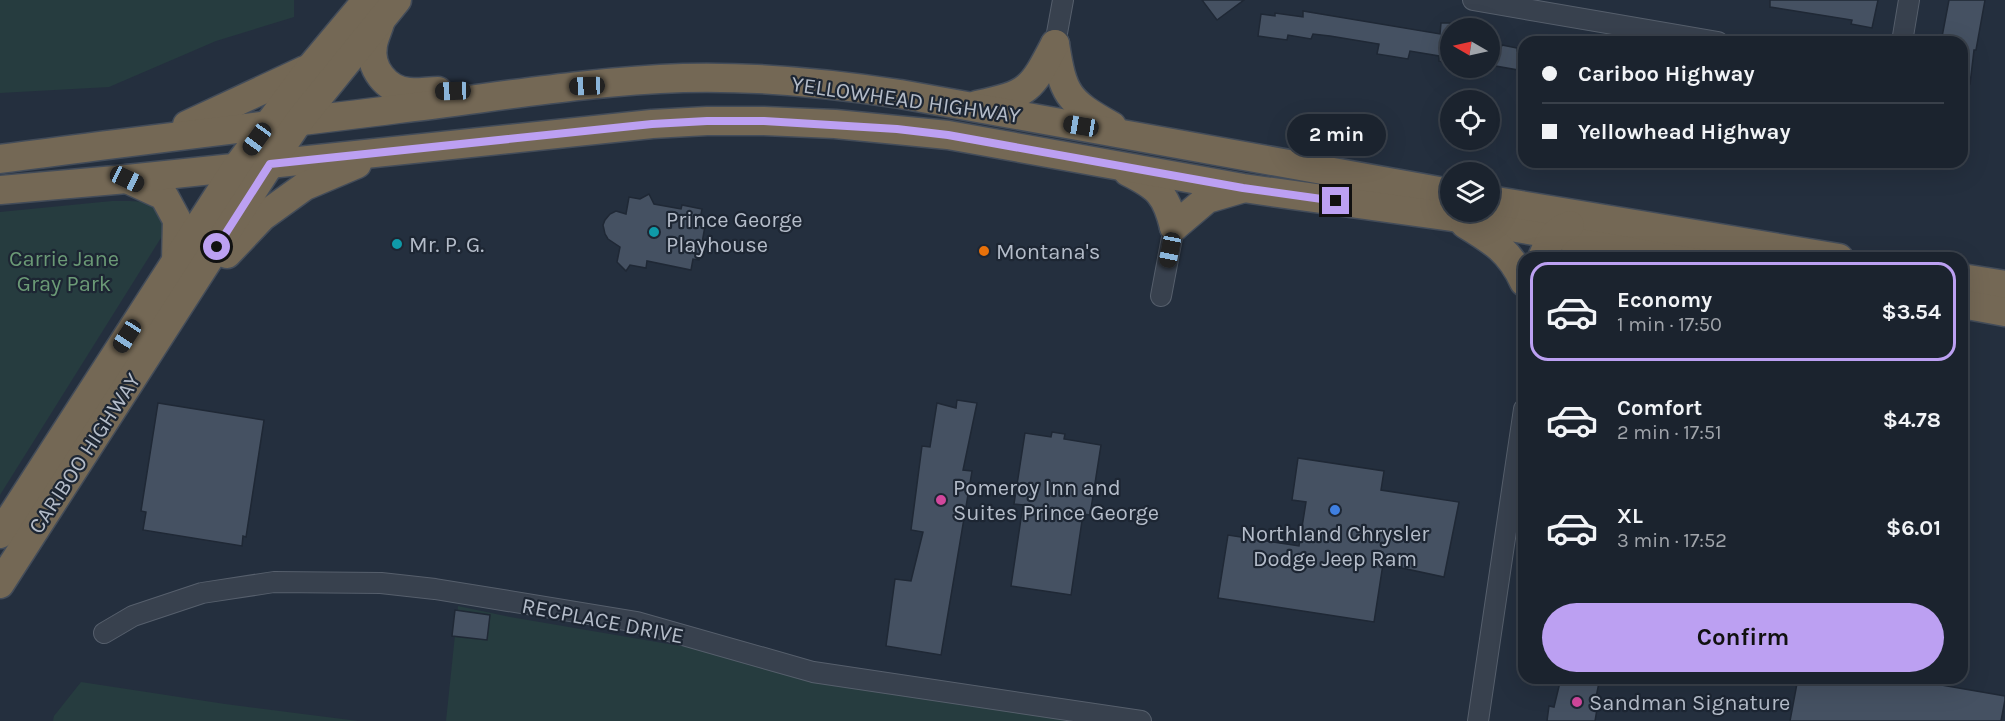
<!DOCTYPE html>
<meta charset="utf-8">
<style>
body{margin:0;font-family:Karla,sans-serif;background:#282f3a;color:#f1f3f6;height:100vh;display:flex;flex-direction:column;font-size:22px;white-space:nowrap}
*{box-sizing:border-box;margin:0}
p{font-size:20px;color:#a0a4aa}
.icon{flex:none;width:33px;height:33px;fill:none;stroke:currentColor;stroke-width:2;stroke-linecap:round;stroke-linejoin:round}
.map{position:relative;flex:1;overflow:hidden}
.sheet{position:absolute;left:1518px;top:252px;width:450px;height:432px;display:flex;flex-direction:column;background:#1b232e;border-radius:18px;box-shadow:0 6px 24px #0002,0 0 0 2px #39404a}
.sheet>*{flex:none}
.banner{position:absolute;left:1518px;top:36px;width:450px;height:132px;border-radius:18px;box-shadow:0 6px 24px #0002,0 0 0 2px #39404a;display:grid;align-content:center;height:132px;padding:0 24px;background:#1b232e}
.needle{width:39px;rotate:279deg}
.fabs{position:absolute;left:1440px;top:18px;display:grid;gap:12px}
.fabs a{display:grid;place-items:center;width:60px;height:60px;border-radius:50%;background:#1b232e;box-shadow:0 6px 24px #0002,0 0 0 2px #39404a;font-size:30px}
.end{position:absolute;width:27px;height:27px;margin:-14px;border:8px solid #bca0f2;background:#111;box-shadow:0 0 0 3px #111}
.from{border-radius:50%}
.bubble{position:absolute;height:42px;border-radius:21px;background:#1b232e;box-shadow:0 6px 24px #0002,0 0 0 2px #39404a;font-size:20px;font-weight:700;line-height:42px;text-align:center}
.car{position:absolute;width:18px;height:36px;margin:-18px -9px;border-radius:8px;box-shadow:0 0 4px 2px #0007;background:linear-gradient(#222 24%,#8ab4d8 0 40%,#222 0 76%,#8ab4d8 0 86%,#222 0)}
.banner b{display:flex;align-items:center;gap:21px;height:57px;font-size:22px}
.banner b+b{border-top:2px solid #39404a}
.banner i{width:15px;height:15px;background:#f1f3f6}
ul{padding:10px 0 0;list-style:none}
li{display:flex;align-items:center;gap:18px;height:99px;margin:0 12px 9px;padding:0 12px;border:3px solid transparent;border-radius:18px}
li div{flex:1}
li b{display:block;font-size:22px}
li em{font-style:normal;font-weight:700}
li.selected{border-color:#bca0f2}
li>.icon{width:54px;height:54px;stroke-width:1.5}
.cta{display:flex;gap:12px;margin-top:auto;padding:12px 24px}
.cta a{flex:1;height:69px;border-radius:36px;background:#bca0f2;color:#111;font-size:24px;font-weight:700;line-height:69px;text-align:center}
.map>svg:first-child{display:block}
</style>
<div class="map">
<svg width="2005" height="721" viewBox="0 0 2005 721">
<rect width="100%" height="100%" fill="#242f3e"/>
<g fill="#263c3f">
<polygon points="0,0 294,0 294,17 216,41 109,87 0,93"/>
<path d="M112,201C139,201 156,198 169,225L0,495V212Z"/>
<polygon points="458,606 510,617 1122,721 446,721"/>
<polygon points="81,682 225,704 358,721 53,721 54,716"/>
</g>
<g fill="#455162" stroke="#1f2835" stroke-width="1.5">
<polygon points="1202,0 1244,0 1217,20"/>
<polygon points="1770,0 1878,0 1872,28 1851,24 1852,20 1770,7"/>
<polygon points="1949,0 1985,0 1976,50 1974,50 1970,84 1962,84 1962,42 1941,42"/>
<polygon points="1303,11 1440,34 1441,23 1450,23 1450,63 1439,61 1439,56 1410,51 1408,59 1377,54 1379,44 1330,36 1313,34 1311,39 1288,35 1287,40 1258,36 1261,14 1275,16 1275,13 1303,17"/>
<polygon points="1502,45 1517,48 1517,51 1524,52 1524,71 1490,65 1490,46 1501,48"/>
<polygon points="649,194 654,204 681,209 682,205 702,209 699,225 705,226 699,260 693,259 691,270 647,261 646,268 630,265 626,271 617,262 620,247 608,239 605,234 603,225 605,220 610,214 616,211 626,214 629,197 640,199"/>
<polygon points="957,400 977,403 963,470 972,471 941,655 886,646 895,579 911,581 923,532 911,530 922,446 930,447 937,403 956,408"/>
<polygon points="158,403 264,420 246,537 243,536 242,546 143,530 146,512 141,511"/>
<polygon points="1052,432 1065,434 1064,439 1101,445 1090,515 1083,514 1071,595 1011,586 1023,505 1014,504 1025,433 1051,437"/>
<polygon points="1298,458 1384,471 1381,490 1459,502 1444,577 1383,564 1374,622 1218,598 1228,535 1299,546 1306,502 1292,500"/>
<polygon points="455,610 490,615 487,640 452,636"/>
<polygon points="1561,678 1600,678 1596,697 1599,697 1595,721 1547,721 1549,706 1554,707"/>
<polygon points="1798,678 1901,678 2005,696 2005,700 2001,721 1790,721"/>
</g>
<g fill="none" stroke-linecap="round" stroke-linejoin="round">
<defs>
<g id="minor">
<polyline points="1473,0 1718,42"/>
<polyline points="1902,42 1909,0"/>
<polyline points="1055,44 1063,0"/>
<polyline points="1161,296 1174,227"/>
<polyline points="104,633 133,616 202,593 274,582 381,583 435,589 637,622 813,672 1141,721"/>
<polyline points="1478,721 1524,409"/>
</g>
<g id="highway">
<path d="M380,23C378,30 374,38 373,45C369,68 386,90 409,92C418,93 428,91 438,91"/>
<path d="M1055,44C1063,94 1067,101 1112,126"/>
<path d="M977,105C1029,94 1031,90 1055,44"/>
<polyline points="187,125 305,70"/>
<path d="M0,159C132,141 265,126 398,109C492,98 588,81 683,78C755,76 828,83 900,94L1450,193"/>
<path d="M1128,172C1158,187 1166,194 1174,227"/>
<polyline points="127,179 164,196 177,220 176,261"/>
<polyline points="0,190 127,179 652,124 707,121 764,121 835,124 948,135 1243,188 1452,217 1694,258"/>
<polyline points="1490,200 1839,258"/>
<path d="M1465,224C1493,241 1510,251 1524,282"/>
<polyline points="1174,227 1207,199 1241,189"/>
<polyline points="227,254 262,217 305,186 357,164"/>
<path d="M1542,258C1548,243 1554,230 1570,225"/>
<polyline points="1962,278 2005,285"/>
<polyline points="1962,304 2005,312"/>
<polyline points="0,534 236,168 310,68 367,0"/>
<polyline points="0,584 270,164 299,121 397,0"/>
</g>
</defs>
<use href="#minor" stroke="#565f6c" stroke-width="22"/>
<use href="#highway" stroke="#434c59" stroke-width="31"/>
<use href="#minor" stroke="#38414e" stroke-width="20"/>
<use href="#highway" stroke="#746855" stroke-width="28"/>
</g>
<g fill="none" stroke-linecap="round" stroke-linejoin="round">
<polyline stroke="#bca0f2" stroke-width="8" points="217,247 270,164 652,124 707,121 764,121 897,129 948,135 1243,188 1336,201"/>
</g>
<g fill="#0f9aa8" stroke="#1d2633" stroke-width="2">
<circle cx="654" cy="232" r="6"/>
<circle cx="397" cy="244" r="6"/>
</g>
<circle fill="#e8710a" stroke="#1d2633" stroke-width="2" cx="984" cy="251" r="6"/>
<g fill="#d1479c" stroke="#1d2633" stroke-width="2">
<circle cx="941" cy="500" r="6"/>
<circle cx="1577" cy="702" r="6"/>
</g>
<circle fill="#3f7fe0" stroke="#1d2633" stroke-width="2" cx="1335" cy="510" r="6"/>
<g text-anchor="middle" stroke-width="4.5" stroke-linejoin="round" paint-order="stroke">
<g font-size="22" fill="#b4bcc9" stroke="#1d2633">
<text transform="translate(906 99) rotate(8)" y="8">YELLOWHEAD HIGHWAY</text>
<text transform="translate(84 453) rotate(-57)" y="8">CARIBOO HIGHWAY</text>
<text transform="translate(603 620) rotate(11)" y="8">RECPLACE DRIVE</text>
</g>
<g font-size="22" fill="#b4bcc9" stroke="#1d2633" text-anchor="start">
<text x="666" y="227">Prince George<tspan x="666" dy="25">Playhouse</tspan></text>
<text x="409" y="252">Mr. P. G.</text>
<text x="996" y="259">Montana's</text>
<text x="953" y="495">Pomeroy Inn and<tspan x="953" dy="25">Suites Prince George</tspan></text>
<text x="1335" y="541" text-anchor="middle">Northland Chrysler<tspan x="1335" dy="25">Dodge Jeep Ram</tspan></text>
<text x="1589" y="710">Sandman Signature</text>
</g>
<g font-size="22" fill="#6b9a76" stroke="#1d2633">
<text x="64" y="266">Carrie Jane<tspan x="64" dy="25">Gray Park</tspan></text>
</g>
</g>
</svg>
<div class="fabs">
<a><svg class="needle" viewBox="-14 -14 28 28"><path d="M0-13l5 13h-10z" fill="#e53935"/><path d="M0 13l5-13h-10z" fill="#a0a4aa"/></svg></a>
<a><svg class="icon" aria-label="locate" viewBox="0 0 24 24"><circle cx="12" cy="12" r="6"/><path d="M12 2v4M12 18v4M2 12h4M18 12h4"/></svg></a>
<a><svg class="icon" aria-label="layers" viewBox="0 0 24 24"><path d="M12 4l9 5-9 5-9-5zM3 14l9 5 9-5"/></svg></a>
</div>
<i class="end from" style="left:217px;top:247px"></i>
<i class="end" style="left:1336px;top:201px"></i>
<div class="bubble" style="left:1287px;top:114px;width:99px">2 min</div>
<i class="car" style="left:587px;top:86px;rotate:268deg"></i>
<i class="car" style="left:453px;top:91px;rotate:268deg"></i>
<i class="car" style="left:1081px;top:126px;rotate:280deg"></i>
<i class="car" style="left:257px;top:139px;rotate:216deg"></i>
<i class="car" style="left:127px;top:179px;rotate:115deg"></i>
<i class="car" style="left:1170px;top:250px;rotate:191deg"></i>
<i class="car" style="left:127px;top:336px;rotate:213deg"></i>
<div class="banner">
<b><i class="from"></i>Cariboo Highway</b>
<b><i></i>Yellowhead Highway</b>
</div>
<section class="sheet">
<ul>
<li class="selected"><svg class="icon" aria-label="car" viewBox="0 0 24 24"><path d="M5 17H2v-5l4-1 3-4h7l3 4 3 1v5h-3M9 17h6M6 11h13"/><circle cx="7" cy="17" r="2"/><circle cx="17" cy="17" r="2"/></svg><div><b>Economy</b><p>1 min · 17:50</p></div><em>$3.54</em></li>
<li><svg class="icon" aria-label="car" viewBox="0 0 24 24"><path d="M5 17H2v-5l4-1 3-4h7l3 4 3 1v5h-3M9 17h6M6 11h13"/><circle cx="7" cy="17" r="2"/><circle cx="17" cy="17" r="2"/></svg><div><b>Comfort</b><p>2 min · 17:51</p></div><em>$4.78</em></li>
<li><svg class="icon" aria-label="car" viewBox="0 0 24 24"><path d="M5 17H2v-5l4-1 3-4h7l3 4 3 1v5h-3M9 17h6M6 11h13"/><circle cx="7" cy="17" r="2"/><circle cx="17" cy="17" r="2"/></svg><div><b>XL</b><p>3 min · 17:52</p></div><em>$6.01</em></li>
</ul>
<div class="cta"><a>Confirm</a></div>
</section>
</div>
